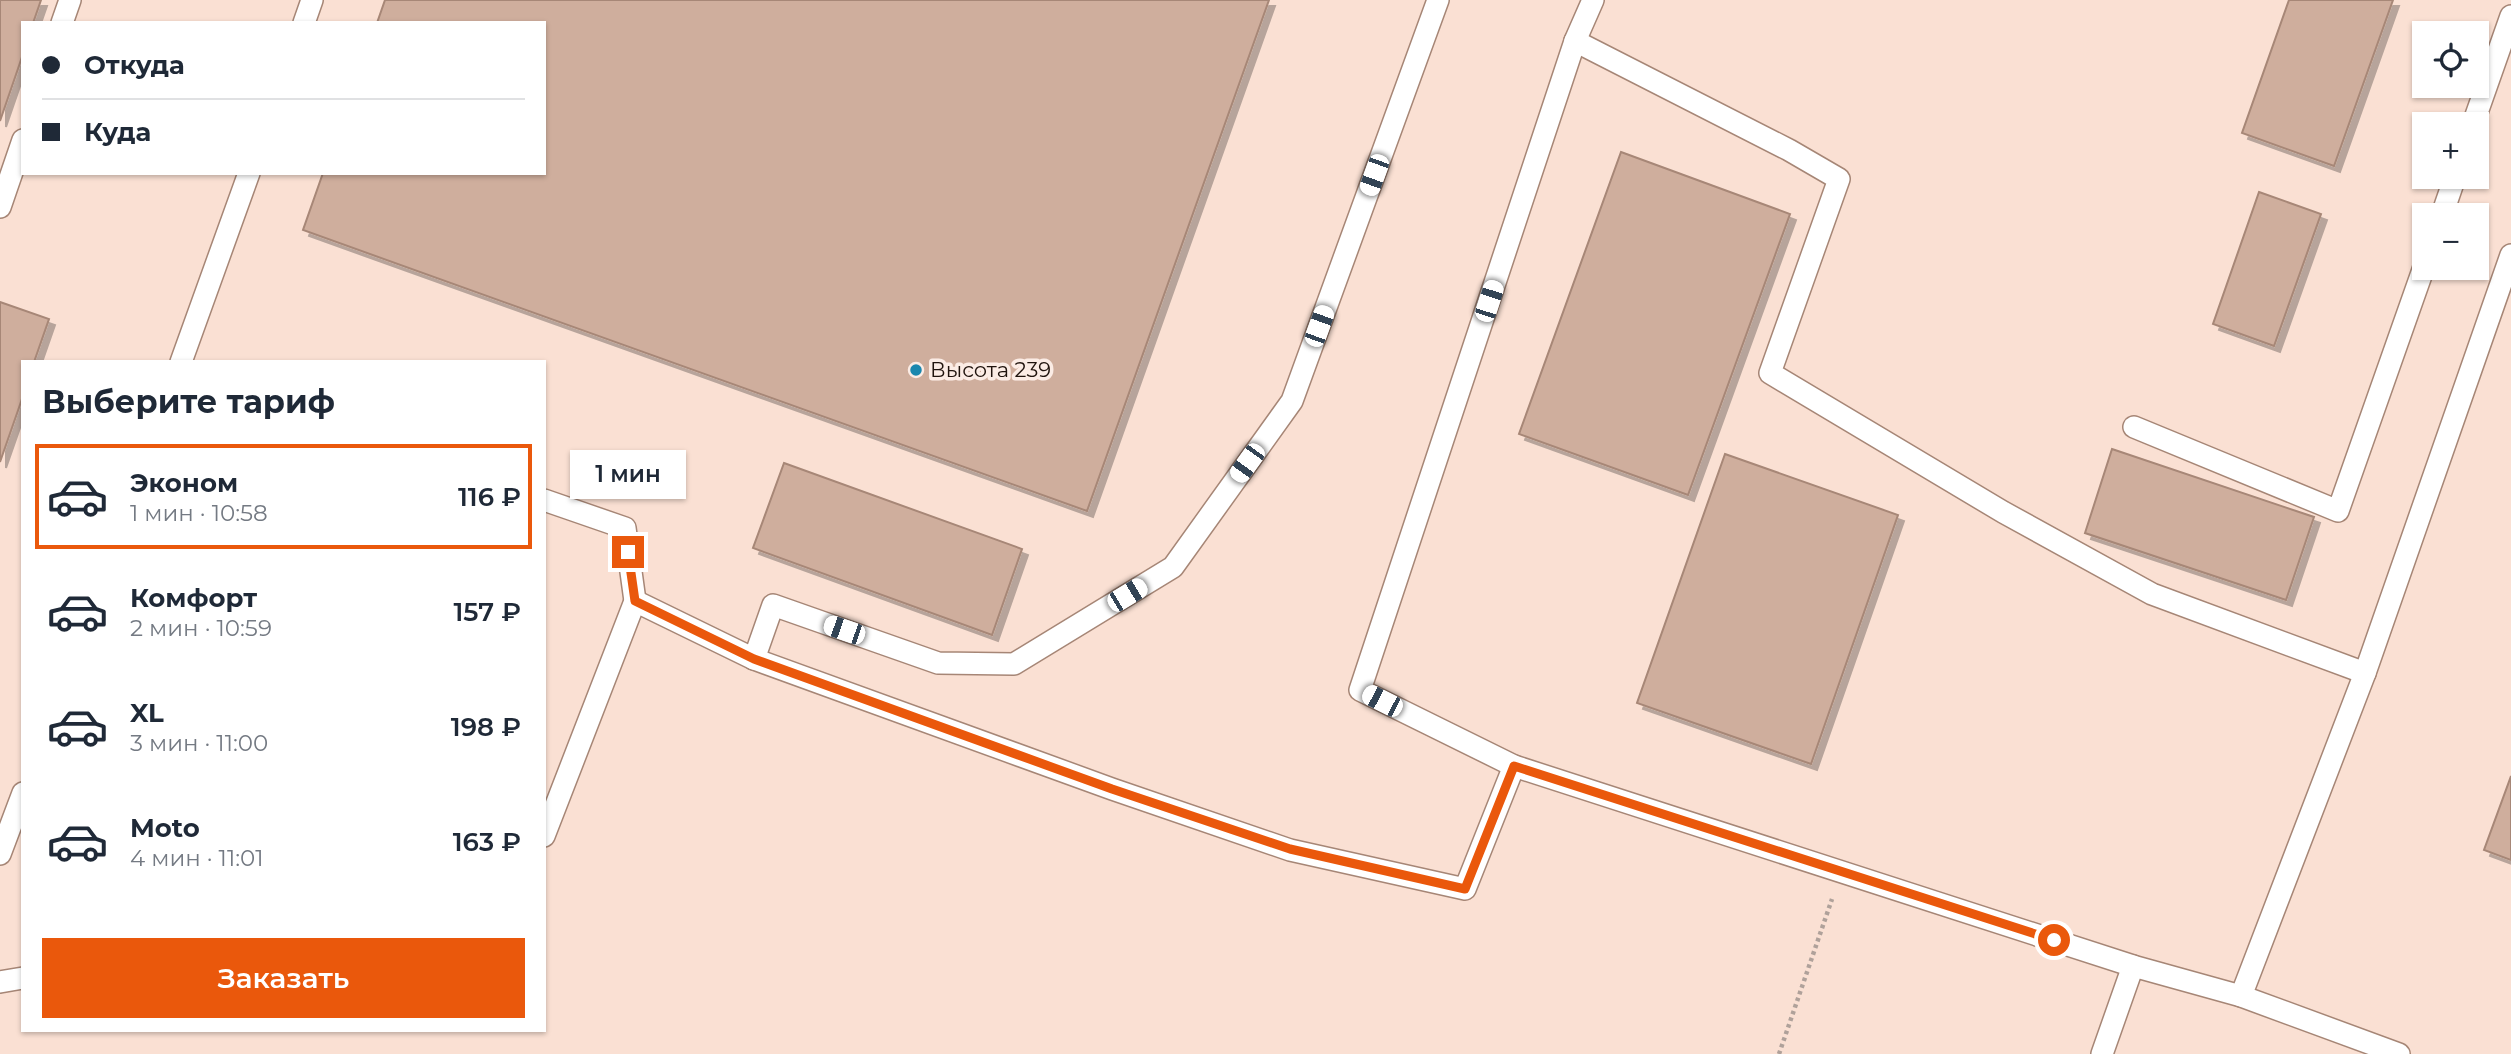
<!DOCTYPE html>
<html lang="ru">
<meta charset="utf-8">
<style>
body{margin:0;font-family:Montserrat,sans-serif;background:#f2f2f3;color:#1f2937;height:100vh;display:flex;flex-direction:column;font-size:26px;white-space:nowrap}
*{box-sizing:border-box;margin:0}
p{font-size:23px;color:#747a83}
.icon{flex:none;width:38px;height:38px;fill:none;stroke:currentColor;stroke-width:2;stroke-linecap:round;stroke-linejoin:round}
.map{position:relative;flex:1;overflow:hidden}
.panel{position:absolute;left:21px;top:360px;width:525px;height:672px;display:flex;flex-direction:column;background:#fff;border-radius:0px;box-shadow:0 2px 5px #0004}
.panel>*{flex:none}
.banner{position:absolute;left:21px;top:21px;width:525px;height:154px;border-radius:0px;box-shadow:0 2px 5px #0004;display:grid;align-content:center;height:154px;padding:0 21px;background:#fff}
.controls{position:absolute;left:2412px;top:21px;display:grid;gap:14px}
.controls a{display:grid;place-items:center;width:77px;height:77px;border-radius:0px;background:#fff;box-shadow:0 2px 5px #0004;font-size:35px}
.end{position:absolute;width:32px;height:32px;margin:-16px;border:9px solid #ea580c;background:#fff;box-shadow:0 0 0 4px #fff}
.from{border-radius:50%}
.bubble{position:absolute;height:49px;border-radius:0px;background:#fff;box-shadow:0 2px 5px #0004;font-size:23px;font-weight:600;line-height:49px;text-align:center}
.car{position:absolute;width:21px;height:42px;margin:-21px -10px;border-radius:9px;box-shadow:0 0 5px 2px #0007;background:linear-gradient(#fff 24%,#345 0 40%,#fff 0 76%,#345 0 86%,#fff 0)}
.banner b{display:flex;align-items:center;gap:24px;height:66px;font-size:26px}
.banner b+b{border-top:2px solid #e0e1e3}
.banner i{width:18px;height:18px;background:#1f2937}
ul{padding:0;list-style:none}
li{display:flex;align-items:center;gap:21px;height:105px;margin:0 14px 10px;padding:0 7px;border:4px solid transparent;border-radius:0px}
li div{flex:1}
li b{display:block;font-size:26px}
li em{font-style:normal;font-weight:600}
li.selected{border-color:#ea580c}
li>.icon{width:63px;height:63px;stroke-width:1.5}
h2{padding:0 21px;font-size:32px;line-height:84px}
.action{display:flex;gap:14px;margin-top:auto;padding:14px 21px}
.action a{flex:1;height:80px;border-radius:0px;background:#ea580c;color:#fff;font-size:28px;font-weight:600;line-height:80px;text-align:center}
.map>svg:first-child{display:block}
</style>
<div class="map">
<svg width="2511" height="1054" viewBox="0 0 2511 1054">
<defs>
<filter id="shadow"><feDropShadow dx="6" dy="6" stdDeviation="0" flood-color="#0004"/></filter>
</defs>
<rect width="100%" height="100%" fill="#fbece5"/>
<path fill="#fae0d3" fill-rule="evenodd" d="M0,0H2511V1054H0ZM23,23H544V173H23ZM2424,33H2476V86H2424ZM2424,124H2476V177H2424ZM2424,215H2476V268H2424ZM23,362H544V1031H23Z"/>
<g fill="#cfae9d" stroke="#a78777" stroke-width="2" filter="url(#shadow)">
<polygon points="0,0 41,0 33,23 23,23 23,54 0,121"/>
<polygon points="385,0 1269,0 1087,511 303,230 323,173 544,173 544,23 377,23"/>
<polygon points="2289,0 2393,0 2334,166 2242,133"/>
<polygon points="1621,152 1790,214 1688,495 1519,434"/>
<polygon points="2259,192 2321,214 2274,346 2213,324"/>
<polygon points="0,302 49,319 34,362 23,362 23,396 0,462"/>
<polygon points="2112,449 2314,517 2286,600 2085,533"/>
<polygon points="1725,454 1898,515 1811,764 1637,703"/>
<polygon points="784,463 1022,549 992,635 753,548"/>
<polygon points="2511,776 2511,860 2484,850"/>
</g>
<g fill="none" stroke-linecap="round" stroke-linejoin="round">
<defs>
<g id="service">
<polyline points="1593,0 1575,41 1360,690 1514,766 2133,966 2102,1054"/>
<polyline points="62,23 70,0"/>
<polyline points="304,23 312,0"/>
<polyline points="1575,41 1789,150 1839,179 1770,373 2003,512 2152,594 2365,673"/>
<polyline points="2473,124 2511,16"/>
<polyline points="0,207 23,140"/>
<polyline points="2442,215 2455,177"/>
<polyline points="181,362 249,173"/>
<polyline points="2134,427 2338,511 2424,267"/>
<polyline points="544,500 625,528 635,601"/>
<polyline points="754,659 773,605 938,663 1014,664 1173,567 1292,401 1438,0"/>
<polyline points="544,836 635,601 754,659 1112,789 1290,850 1465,889 1514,766"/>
<polyline points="0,854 23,793"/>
<polyline points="2133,966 2241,996"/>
<polyline points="0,982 23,978"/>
<polyline points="2399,1054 2241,996 2365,673 2511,255"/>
</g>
</defs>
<use href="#service" stroke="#a68676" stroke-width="24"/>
<polyline stroke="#afa19a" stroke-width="4.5" stroke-dasharray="3.5 3.5" stroke-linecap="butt" points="1779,1054 1832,899"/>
<use href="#service" stroke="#fff" stroke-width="21"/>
</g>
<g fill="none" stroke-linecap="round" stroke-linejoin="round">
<polyline stroke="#ea580c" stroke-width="9" points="628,552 635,601 754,659 1112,789 1290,849 1465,889 1514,766 2054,940"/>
</g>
<circle fill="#1a87ae" stroke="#fbece5" stroke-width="2.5" cx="916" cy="370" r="7"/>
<g text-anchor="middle" stroke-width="7" stroke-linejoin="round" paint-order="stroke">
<g font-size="21" fill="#1f130d" stroke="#fbece5" text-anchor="start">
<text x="930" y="377">Высота 239</text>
</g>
</g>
</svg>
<div class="controls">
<a><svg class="icon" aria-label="locate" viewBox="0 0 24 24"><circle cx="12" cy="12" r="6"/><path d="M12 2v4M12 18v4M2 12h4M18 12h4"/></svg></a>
<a>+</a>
<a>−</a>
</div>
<i class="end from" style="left:2054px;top:940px"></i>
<i class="end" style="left:628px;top:552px"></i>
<div class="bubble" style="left:570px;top:450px;width:116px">1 мин</div>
<i class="car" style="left:1374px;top:175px;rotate:200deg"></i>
<i class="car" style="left:1489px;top:301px;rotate:18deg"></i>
<i class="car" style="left:1319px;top:326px;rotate:20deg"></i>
<i class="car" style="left:1247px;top:463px;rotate:216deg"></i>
<i class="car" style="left:1127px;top:595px;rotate:59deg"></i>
<i class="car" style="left:844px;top:630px;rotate:289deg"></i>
<i class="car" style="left:1382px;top:701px;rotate:297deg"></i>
<div class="banner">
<b><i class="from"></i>Откуда</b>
<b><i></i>Куда</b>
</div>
<section class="panel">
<h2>Выберите тариф</h2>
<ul>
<li class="selected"><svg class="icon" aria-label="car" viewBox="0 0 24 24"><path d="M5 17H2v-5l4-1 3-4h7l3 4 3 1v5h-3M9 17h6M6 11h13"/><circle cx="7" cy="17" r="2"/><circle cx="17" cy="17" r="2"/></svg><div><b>Эконом</b><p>1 мин · 10:58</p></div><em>116 ₽</em></li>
<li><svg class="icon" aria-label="car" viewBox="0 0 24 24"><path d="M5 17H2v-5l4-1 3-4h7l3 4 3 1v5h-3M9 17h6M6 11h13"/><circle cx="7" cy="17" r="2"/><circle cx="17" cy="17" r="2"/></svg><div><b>Комфорт</b><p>2 мин · 10:59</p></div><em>157 ₽</em></li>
<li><svg class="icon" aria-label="car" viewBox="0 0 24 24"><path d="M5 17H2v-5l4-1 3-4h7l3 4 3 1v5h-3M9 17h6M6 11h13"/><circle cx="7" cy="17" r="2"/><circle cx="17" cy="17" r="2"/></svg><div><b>XL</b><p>3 мин · 11:00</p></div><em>198 ₽</em></li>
<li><svg class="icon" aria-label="car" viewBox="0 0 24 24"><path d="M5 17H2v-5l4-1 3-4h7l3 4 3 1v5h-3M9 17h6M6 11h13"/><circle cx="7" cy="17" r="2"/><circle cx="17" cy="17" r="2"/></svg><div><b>Moto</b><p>4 мин · 11:01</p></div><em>163 ₽</em></li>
</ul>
<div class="action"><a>Заказать</a></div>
</section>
</div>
